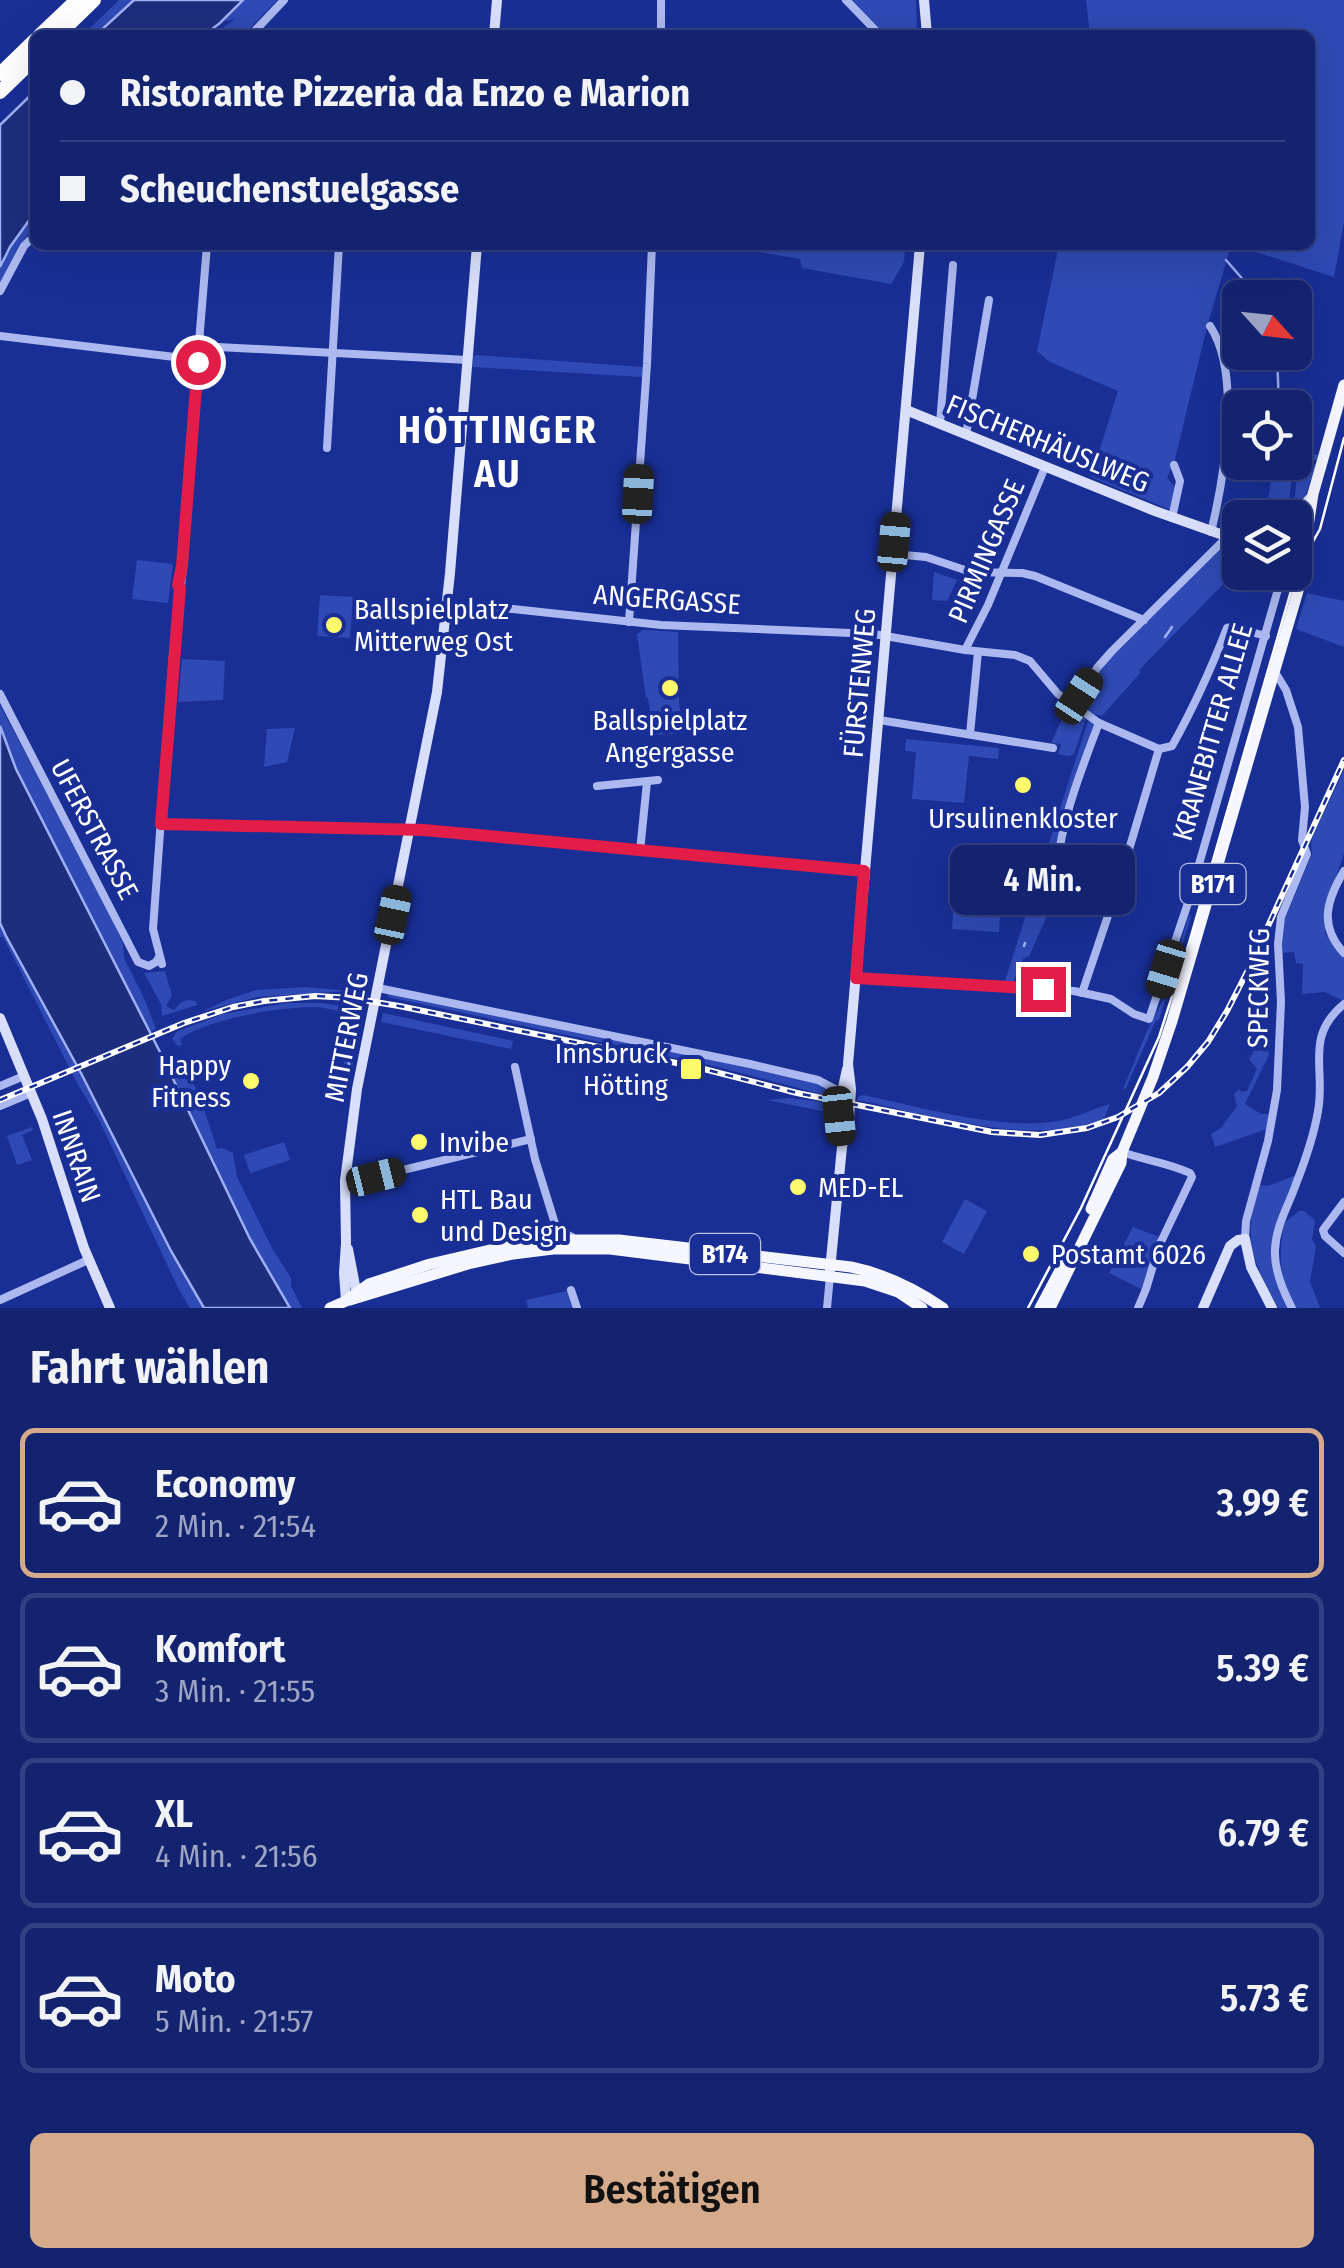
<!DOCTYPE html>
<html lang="de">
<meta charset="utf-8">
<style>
body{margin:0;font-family:"Fira Sans Condensed",sans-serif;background:#202f78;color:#f1f3f6;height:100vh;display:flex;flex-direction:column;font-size:38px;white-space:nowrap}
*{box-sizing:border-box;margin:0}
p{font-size:32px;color:#9da4c3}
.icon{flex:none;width:55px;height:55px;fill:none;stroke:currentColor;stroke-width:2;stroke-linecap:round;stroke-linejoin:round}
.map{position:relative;height:1308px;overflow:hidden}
.drawer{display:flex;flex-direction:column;background:#132370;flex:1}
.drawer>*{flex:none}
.guide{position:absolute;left:30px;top:30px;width:1285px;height:220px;border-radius:15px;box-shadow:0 10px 40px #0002,0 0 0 2px #324083;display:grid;align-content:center;height:220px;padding:0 30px;background:#132370}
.needle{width:65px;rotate:117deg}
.fabs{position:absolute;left:1222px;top:280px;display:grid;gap:20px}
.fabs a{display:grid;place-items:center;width:90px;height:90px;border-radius:15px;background:#132370;box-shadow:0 10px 40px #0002,0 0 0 2px #324083;font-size:50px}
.end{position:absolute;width:45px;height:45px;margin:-22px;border:12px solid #e11d48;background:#fff;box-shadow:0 0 0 5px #fff}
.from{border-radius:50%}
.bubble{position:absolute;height:70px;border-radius:15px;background:#132370;box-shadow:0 10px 40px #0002,0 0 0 2px #324083;font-size:32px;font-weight:600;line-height:70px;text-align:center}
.car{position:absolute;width:30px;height:60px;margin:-30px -15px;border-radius:12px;box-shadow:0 0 8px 2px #0007;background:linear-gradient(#222 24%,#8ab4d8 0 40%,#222 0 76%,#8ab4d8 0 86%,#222 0)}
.guide b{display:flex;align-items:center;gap:35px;height:95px;font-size:38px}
.guide b+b{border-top:2px solid #324083}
.guide i{width:25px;height:25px;background:#f1f3f6}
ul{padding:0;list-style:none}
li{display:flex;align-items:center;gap:30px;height:150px;margin:0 20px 15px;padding:0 10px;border:5px solid #324083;border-radius:15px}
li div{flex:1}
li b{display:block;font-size:38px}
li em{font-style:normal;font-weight:600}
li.on{border-color:#d6ab8b}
li>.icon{width:90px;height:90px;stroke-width:1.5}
h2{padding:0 30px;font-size:45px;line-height:120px}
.cta{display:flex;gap:20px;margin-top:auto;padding:20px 30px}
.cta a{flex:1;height:115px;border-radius:15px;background:#d6ab8b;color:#111;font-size:40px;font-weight:600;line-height:115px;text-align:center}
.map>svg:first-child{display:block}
</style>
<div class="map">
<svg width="1344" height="1308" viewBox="0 0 1344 1308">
<rect width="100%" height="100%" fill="#192f96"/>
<g fill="#2f4ab5">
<polygon points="119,0 134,0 96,35 83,35"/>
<polygon points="243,0 277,0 244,35 213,35 236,18 225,22 228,15"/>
<polygon points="850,0 916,0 917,35 886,35"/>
<polygon points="1086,0 1344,0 1344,222 1334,277 1234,245 1310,245 1310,35 1090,35"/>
<polygon points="35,213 35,220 0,285 0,267 10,247"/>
<polygon points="718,245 899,245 905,249 904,262 891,284 802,268 800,259"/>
<polygon points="1059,245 1231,245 1206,331 1174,463 1167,478 1177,489 1171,510 1091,477 1118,391 1050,362 1037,351"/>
<polygon points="476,355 643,367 642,377 472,367 473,357"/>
<polygon points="1295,451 1319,455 1317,460 1304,460 1293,469 1289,501 1284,517 1265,518 1274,463 1295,462"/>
<polygon points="1316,464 1301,510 1295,518 1289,518 1294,502 1298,470 1306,465"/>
<polygon points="1223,546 1240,549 1240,567 1139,670 1141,672 1102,716 1090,713 1079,696 1097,668"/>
<polygon points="137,560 173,564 168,603 132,599"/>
<polygon points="934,572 957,580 947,601 932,600"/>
<polygon points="1307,593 1344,601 1344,647 1296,629"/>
<polygon points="320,595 353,597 350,638 317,636"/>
<polygon points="643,630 678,632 679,703 684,733 654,735 648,698 646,698 637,634"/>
<polygon points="182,659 225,661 223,700 178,702"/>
<polygon points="1069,704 1086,719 1074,754 1070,756 1058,754 1061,744 1051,743"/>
<polygon points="0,705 105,904 123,944 124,958 144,998 156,1029 150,1032 16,769 0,726"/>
<polygon points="1088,721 1097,725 1066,819 1057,885 1044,923 1029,956 1023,959 1011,987 1003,987"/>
<polygon points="295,728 287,762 264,767 267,729"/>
<polygon points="906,739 999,748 998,759 969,756 964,803 912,799 916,752 905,751"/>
<polygon points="1344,770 1344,853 1328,901 1325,934 1344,957 1344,1001 1325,992 1302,994 1303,964 1296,963 1294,952 1282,953 1284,921 1312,854 1311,843 1314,833"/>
<polygon points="954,896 1001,899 999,932 952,929"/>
<polygon points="1189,915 1191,916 1159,1020 1156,1020 1125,1090 1123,1089 1147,1031 1164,998"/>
<polygon points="0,923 82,1075 171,1251 204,1308 190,1308 179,1290 98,1118 77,1083 3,937 0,937"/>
<path d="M165,971L172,996L166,1006L174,1010C182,1000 184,999 196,1001L197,1005L162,1016L161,1004L144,973Z"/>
<polygon points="305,987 350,991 257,997 201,1012 229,999 256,990"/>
<polygon points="388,993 737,1065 823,1085 834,1094 832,1097 718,1067 388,997"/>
<path d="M287,1003H321L364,1009L362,1018C350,1015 337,1010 324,1008C291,1004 206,1019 180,1039L182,1045L178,1046L172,1039L176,1032L223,1014Z"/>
<polygon points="383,1013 513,1041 511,1049 381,1022"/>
<polygon points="348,1027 353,1027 360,1031 348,1086 344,1088 337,1086 340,1085 345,1070 340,1039 335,1039"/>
<polygon points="1268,1050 1269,1055 1245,1104 1261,1114 1269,1114 1267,1129 1215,1147 1211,1134 1221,1128 1237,1106 1234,1094 1240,1089 1241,1092 1247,1091 1257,1069 1249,1059 1254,1051"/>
<path d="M173,1052C197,1078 206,1116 217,1149L222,1148L233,1153L237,1177L273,1250L291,1278V1286L302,1308H290L250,1239L163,1058Z"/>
<path d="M863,1095C921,1107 1001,1131 1058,1121C1076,1118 1093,1109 1110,1104L1104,1119C1042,1142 973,1125 910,1112C893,1108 873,1102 857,1101L858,1097Z"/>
<polygon points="789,1098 831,1103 832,1113 767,1100"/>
<polygon points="32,1127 33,1130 22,1135 32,1160 17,1165 7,1136"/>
<polygon points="284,1142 290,1160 250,1173 244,1155"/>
<path d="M1296,1175L1273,1239L1290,1308H1278C1253,1262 1241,1237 1260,1185L1268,1186Z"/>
<polygon points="965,1199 987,1211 964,1254 942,1242"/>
<path d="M1299,1211H1304L1315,1220L1312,1240L1316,1246L1310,1282L1320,1308H1297C1277,1278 1279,1257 1284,1223Z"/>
<polygon points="1133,1227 1159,1237 1143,1290 1109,1273"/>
<polygon points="571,1290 577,1308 528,1308 526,1300"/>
</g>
<g fill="#1d2e7e" stroke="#9eb0f3" stroke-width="2.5">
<polygon points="134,0 243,0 220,23 204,35 96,35"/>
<polygon points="35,91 35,212 10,247 0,267 0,125"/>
<polygon points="0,726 16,769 163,1058 250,1239 290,1308 204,1308 171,1251 82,1075 6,936 0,923"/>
</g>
<polygon fill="#192f96" points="156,1032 158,1036 75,1071 72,1067"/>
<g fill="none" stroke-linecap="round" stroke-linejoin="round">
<g stroke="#9eb0f3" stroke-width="2.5">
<polyline points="1226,260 1259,298"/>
<polyline points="1277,352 1279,408"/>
<polyline points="1165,637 1172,627"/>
<polyline points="1024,946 1025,943"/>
<polyline points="343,1086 349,1065 346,1031"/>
</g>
<g stroke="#abb9f0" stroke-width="8">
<polyline points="846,0 880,35"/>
<polyline points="251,35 284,0"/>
<polyline points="661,35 661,0"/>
<polyline points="0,291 24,246 35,235"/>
<path d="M1210,326C1242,374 1224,479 1211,532"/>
<polyline points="0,336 183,358 198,356"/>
<polyline points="199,346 468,360"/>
<polyline points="940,423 953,265"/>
<polyline points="966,435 989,300"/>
<polyline points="327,448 339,245"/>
<polyline points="1172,518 1180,481 1174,465"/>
<polyline points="893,554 926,557 971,572 1022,573 1035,576 1144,620"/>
<polyline points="446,603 451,605 513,609 661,625 874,634 965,650 1015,655 1030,661 1058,694 1099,723"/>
<polyline points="629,622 647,364 652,245"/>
<polyline points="965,650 988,605 1045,467"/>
<polyline points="0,694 138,962 149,966 156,962 159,957"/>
<polyline points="1075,704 1097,668 1112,651 1226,538"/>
<polyline points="879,720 1053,748"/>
<polyline points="970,734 978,652"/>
<polyline points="597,786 658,780"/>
<polyline points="161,824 424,831 864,871"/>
<polyline points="640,851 647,782"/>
<path d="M1344,871C1326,901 1319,926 1344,953"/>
<path d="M1113,902L1059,888L1057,885C1055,835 1081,770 1099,723L1159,749"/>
<polyline points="162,964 153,929 173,654 183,568 182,566 183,537 207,245"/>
<polyline points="856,977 1074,991 1111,999 1134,1014 1149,1019 1187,906 1283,572"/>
<polyline points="378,988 750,1064 818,1080 841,1092"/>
<path d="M1082,993L1119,883L1159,749L1172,746C1194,707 1211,669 1227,628L1232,627L1266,636"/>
<polyline points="515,1067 535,1159 556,1227 561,1232 572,1237"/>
<polyline points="0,1086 24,1076"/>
<polyline points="0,1106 31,1093"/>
<path d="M1122,1152C1144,1160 1169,1163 1190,1173L1192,1177L1159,1246L1146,1289L1138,1308"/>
<polyline points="345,1184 531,1139"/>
<polyline points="1344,1202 1323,1230 1325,1236 1344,1253"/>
<polyline points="1245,1239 1246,1221 1268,1141 1277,1090 1281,1002 1278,944 1281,917 1307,854 1302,840 1305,807 1298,727 1286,690 1275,672"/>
<polyline points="571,1290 577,1308"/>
<polyline points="0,1300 88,1260"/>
<polyline points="827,1308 830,1276"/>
<path d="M1292,1308C1283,1291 1274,1269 1275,1250C1276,1225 1288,1207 1296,1184C1305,1161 1314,1135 1318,1111C1326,1069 1304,1037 1344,1004"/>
</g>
<g stroke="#d9dffb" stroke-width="10">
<polyline points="924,0 927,35"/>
<polyline points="494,35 497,0"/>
<polyline points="906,410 1155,511 1240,541"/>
<polyline points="1295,527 1305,504 1313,495"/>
<polyline points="0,1018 42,1119 84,1248 110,1308"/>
<path d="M841,1136C839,1113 841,1092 847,1069"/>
<polyline points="348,1249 357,1296"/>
<polyline points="830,1270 842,1147 849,1119 851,1089 848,1064 920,245"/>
<polyline points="346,1301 344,1273 346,1243 345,1181 357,1089 437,692 450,573 477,245"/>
<polyline points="1203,1308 1230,1246 1238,1240 1245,1239 1251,1267 1272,1308"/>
</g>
<g stroke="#f5f6ff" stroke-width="11">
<polyline points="1091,1209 1113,1159 1122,1152"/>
<polyline points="350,1300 468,1264 513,1254 553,1249 610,1249 865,1281 898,1292 922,1308"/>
<path d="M330,1308L346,1301L369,1284L430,1264L512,1245L550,1240H619L851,1267C885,1274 914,1288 943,1308"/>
<polyline points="1040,1308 1065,1261"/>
<polyline points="1050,1308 1121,1163 1122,1152 1153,1077 1172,1021 1298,591 1313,494 1344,385"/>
</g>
<g stroke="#fff" stroke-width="14">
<polyline points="40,35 77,0"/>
<polyline points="58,35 94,0"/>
<polyline points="0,74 35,40"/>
<polyline points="0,92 35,58"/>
</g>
<polyline stroke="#fff" stroke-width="2.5" points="1028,1308 1081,1208 1159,1037 1189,943 1293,584 1301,563 1320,529 1344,438"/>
<defs>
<polyline id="rail" points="0,1100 184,1023 233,1007 264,1001 315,996 351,998 399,1006 696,1067 797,1093 992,1132 1040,1135 1087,1128 1118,1117 1159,1093 1187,1067 1208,1042 1227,1011 1247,972 1344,760"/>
</defs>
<use href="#rail" stroke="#fff" stroke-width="6"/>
<use href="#rail" stroke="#192f96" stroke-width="2.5" stroke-dasharray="8" stroke-linecap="butt"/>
</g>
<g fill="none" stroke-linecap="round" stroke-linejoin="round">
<polyline stroke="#e11d48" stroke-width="12" points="198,362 182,566 178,585 180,588 161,824 424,830 864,871 856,978 1043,989"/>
</g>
<g fill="#fffa6b" stroke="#192f96" stroke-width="4">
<circle cx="334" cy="625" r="10"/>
<circle cx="670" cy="688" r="10"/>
<circle cx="1023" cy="785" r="10"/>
<rect x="679" y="1057" width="24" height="24" rx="5"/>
<circle cx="251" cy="1081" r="10"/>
<circle cx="419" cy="1142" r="10"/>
<circle cx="798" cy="1187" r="10"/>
<circle cx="420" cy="1215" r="10"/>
<circle cx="1031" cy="1254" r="10"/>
</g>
<g text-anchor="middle" stroke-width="8" stroke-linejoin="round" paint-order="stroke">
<g fill="#192f96" stroke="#bac1e0" stroke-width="2.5">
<rect x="1180.5" y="864" width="65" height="40" rx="8"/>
<rect x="690" y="1234" width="70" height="40" rx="8"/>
</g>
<g font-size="25" font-weight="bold" fill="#fff">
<text x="1213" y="893">B171</text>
<text x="725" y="1263">B174</text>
</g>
<g font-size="28" fill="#fff" stroke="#192f96">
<text transform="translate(1048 443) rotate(22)" y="10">FISCHERHÄUSLWEG</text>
<text transform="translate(986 551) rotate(-67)" y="10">PIRMINGASSE</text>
<text transform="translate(667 599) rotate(4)" y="10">ANGERGASSE</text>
<text transform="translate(859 683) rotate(-85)" y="10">FÜRSTENWEG</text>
<text transform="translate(1212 732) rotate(-74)" y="10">KRANEBITTER ALLEE</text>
<text transform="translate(95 829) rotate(62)" y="10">UFERSTRASSE</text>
<text transform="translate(1258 988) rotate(-89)" y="10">SPECKWEG</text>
<text transform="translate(346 1037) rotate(-79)" y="10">MITTERWEG</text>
<text transform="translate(77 1156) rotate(71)" y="10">INNRAIN</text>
</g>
<g font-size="28" fill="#fff" stroke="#192f96" text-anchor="start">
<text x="354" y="619">Ballspielplatz<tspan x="354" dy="32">Mitterweg Ost</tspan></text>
<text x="670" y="730" text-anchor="middle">Ballspielplatz<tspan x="670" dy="32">Angergasse</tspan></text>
<text x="1023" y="828" text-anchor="middle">Ursulinenkloster</text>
<text x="668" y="1063" text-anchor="end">Innsbruck<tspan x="668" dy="32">Hötting</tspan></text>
<text x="231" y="1075" text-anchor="end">Happy<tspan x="231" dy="32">Fitness</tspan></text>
<text x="439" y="1152">Invibe</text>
<text x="818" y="1197">MED-EL</text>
<text x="440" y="1209">HTL Bau<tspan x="440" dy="32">und Design</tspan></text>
<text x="1051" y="1264">Postamt 6026</text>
</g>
<g font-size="38" font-weight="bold" letter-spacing="2.5" fill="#fff" stroke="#192f96">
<text x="498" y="443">HÖTTINGER<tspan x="498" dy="44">AU</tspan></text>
</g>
</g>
</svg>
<div class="fabs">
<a><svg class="needle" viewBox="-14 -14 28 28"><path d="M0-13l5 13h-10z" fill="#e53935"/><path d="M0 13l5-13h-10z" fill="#9da4c3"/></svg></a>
<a><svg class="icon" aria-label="locate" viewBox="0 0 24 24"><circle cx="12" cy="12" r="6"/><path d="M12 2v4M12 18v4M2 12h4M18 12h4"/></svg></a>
<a><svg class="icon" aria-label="layers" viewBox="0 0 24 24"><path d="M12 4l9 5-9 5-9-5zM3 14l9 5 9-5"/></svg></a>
</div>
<i class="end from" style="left:198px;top:362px"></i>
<i class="end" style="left:1043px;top:989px"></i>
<div class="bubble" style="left:950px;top:845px;width:185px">4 Min.</div>
<i class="car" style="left:638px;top:494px;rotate:3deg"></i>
<i class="car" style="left:894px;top:542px;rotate:5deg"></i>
<i class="car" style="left:1079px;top:696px;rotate:33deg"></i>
<i class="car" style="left:393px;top:915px;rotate:12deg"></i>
<i class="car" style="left:1166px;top:969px;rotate:197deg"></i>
<i class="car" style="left:839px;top:1116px;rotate:174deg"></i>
<i class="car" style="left:376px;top:1177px;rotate:76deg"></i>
<div class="guide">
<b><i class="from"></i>Ristorante Pizzeria da Enzo e Marion</b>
<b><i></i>Scheuchenstuelgasse</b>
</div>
</div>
<section class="drawer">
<h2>Fahrt wählen</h2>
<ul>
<li class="on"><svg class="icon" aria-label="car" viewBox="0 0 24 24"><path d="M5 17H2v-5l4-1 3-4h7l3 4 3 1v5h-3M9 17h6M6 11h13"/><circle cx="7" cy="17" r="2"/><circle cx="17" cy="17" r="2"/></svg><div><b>Economy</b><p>2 Min. · 21:54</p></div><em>3.99 €</em></li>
<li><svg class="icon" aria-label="car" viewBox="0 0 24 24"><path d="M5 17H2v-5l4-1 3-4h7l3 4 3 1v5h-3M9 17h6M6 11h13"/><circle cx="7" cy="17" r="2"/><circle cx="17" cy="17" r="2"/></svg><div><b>Komfort</b><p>3 Min. · 21:55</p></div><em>5.39 €</em></li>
<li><svg class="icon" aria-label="car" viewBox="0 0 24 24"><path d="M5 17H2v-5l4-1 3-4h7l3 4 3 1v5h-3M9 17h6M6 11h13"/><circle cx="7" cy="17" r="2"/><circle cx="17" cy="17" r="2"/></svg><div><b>XL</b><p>4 Min. · 21:56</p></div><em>6.79 €</em></li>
<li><svg class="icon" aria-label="car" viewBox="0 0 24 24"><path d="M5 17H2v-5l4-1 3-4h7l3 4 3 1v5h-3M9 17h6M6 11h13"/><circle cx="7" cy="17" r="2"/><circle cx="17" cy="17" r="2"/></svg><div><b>Moto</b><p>5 Min. · 21:57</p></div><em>5.73 €</em></li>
</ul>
<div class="cta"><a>Bestätigen</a></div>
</section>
